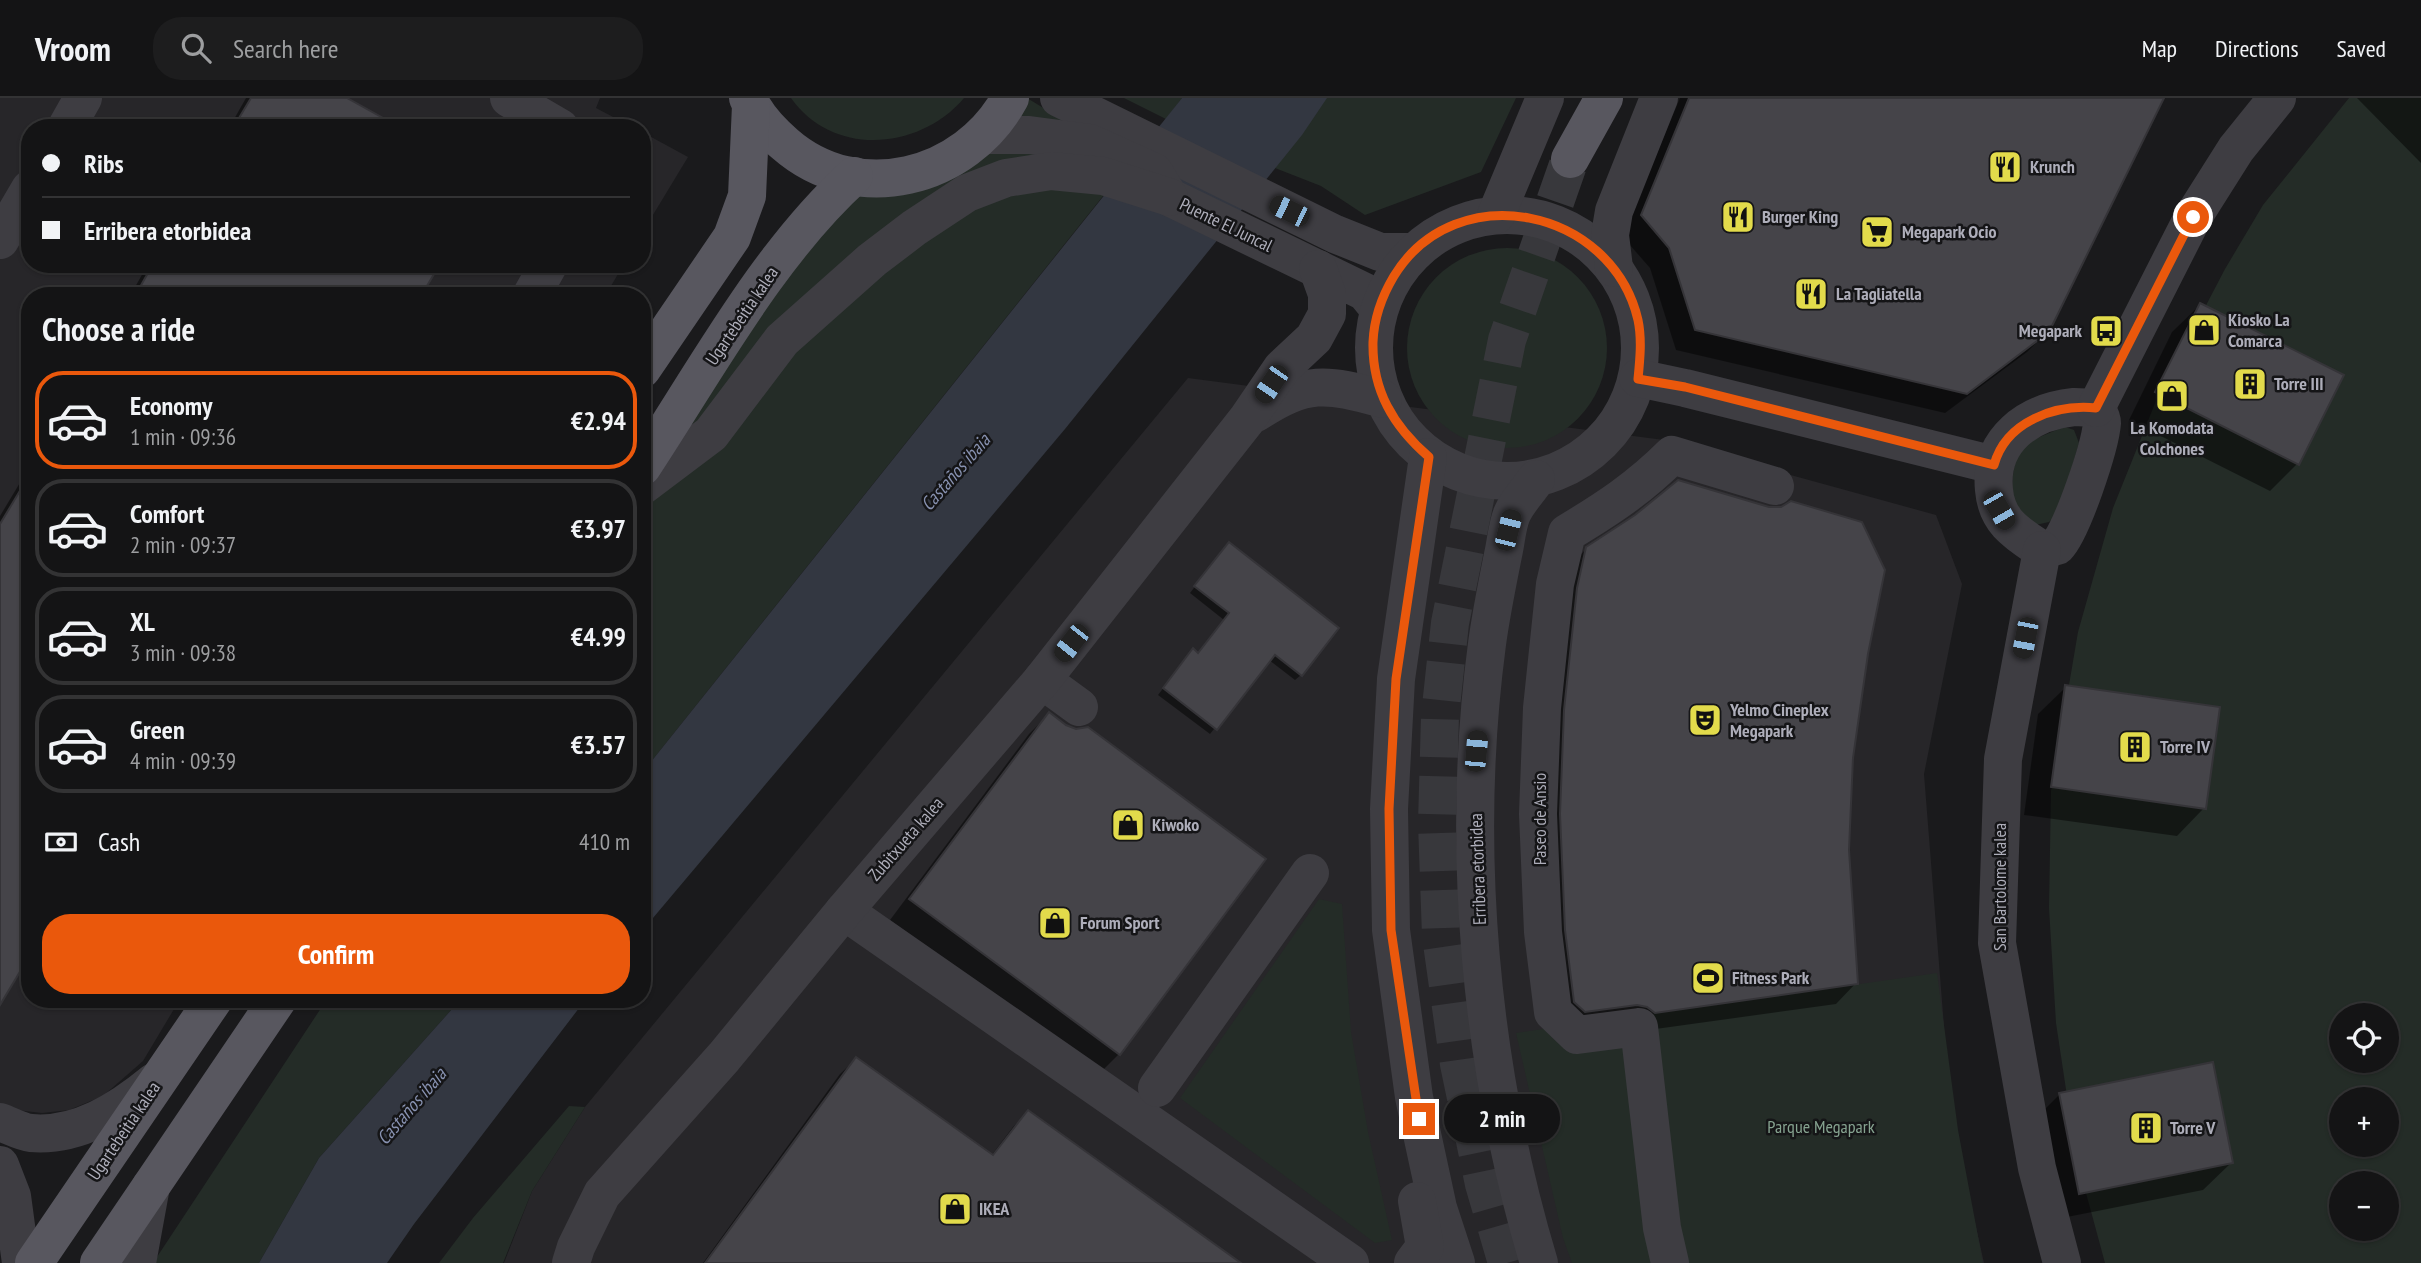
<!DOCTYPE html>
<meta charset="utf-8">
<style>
body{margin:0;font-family:"PT Sans Narrow",sans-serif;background:#1d1d1e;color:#f1f3f6;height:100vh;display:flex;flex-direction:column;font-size:26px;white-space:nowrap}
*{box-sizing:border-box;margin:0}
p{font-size:23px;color:#9d9ea0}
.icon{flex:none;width:38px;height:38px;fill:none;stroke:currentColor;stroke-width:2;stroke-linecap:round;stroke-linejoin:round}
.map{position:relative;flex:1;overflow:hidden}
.side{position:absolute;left:21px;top:189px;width:630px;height:721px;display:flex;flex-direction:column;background:#141415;border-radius:28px;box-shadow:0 2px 5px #0004,0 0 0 2px #333334}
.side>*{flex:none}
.guide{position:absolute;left:21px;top:21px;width:630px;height:154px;border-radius:28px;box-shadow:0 2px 5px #0004,0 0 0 2px #333334;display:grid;align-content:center;height:154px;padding:0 21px;background:#141415}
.controls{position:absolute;left:2329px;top:905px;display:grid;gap:14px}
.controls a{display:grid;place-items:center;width:70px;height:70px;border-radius:50%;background:#141415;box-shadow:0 2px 5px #0004,0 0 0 2px #333334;font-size:35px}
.end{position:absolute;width:32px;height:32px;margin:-16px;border:9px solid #ea580c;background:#fff;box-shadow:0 0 0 4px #fff}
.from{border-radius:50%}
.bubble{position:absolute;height:49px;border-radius:24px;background:#141415;box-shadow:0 2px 5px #0004,0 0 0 2px #333334;font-size:23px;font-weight:700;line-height:49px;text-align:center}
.car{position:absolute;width:21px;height:42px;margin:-21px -10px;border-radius:9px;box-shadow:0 0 5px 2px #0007;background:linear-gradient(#222 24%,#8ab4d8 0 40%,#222 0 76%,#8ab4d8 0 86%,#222 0)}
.guide b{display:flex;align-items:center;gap:24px;height:66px;font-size:26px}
.guide b+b{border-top:2px solid #333334}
.guide i{width:18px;height:18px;background:#f1f3f6}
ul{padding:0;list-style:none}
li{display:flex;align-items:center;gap:21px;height:98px;margin:0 14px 10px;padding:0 7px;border:4px solid #333334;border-radius:28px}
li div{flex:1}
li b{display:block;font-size:26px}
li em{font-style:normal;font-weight:700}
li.on{border-color:#ea580c}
li>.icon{width:63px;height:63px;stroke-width:1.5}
h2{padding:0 21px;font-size:32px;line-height:84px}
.pay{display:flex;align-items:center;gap:18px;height:77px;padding:0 21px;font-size:26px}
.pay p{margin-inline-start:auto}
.primary-button{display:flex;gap:14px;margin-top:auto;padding:14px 21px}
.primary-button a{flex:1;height:80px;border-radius:28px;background:#ea580c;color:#fff;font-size:28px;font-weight:700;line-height:80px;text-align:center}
header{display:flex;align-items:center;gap:42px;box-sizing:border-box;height:98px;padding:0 35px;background:#141415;border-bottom:2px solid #333334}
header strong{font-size:33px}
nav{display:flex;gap:38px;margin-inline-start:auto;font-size:24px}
.search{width:490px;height:63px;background:#1d1d1e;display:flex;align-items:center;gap:18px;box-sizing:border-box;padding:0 24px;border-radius:28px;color:#9d9ea0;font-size:26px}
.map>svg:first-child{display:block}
</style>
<header>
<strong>Vroom</strong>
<div class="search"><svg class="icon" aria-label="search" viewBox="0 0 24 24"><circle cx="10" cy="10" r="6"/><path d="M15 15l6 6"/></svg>Search here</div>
<nav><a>Map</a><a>Directions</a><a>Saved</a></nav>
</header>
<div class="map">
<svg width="2421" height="1165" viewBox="0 0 2421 1165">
<rect width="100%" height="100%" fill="#1a1a1c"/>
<g fill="#272629">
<polygon points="0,0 600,0 596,10 634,30 30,30 30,166 624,166 605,198 30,198 30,901 180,901 143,963 103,998 69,1012 42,1015 8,1011 0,1006"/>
<polygon points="642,34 688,59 642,135"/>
<polygon points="1188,280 1664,342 1936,417 1962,486 1924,676 1951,1017 1984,1165 504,1165 532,1093 585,1009"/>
</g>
<g fill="#242c27" fill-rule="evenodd">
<path d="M791,0H964C920,52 833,60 791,0Z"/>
<polygon points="1027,0 1131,63 642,675 642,381 801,134 881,80"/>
<polygon points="1124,0 1182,0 1166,21"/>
<polygon points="1323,0 1516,0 1481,74 1365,117 1321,88 1275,70"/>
<path d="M2349,0H2421V1165H2105L2076,1058L2056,925L2049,810L2051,693L2078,534L2113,410L2156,303L2225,171L2263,107ZM2342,917H2387V962H2342ZM2342,1001H2387V1046H2342ZM2342,1085H2387V1130H2342Z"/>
<circle cx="1507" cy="250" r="100"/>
<path d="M2065,329L2074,332L2079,345L2058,417L2049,424L2031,428L2011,402C2014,350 2016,347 2065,329Z"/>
<polygon points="1319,801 1342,806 1351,934 1368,1034 1392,1142 1375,1145 1180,1000"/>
<polygon points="1937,875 1958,1032 1983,1165 1572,1165 1563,1140 1516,935"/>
<polygon points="327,901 461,901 319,1060 259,1165 153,1165"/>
<polygon points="569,1008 585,1009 532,1093 503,1165 439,1165 473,1120"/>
</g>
<g fill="#333741">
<polygon points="1182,0 1327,0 1302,37 1065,331 642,833 642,675"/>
<polygon points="461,901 586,901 414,1126 387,1165 259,1165 319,1060"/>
</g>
<g fill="#0007">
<polygon points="246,0 344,0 397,30 229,30"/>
<polygon points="1680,0 2162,0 2048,233 2027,254 1945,315 1676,252 1650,170 1622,138"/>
<polygon points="2357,0 2421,0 2421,65"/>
<polygon points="148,166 438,166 419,198 130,198"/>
<polygon points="2200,207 2298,365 2270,393 2129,322 2172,234"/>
<polygon points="30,368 30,853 0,903 0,418"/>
<polygon points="1587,450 1866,555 1852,660 1847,752 1856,885 1836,906 1634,934 1564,933 1545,853 1567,471"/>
<polygon points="1223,452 1301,577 1295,582 1269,562 1210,636 1158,597 1187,559 1197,556 1224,522 1190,495"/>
<polygon points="2066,589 2204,710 2177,738 2024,717 2038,616"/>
<polygon points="1049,616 1119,956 1099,976 890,822 1029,636"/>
<polygon points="856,961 991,1058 1013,1029 1028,1014 1238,1165 703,1165 840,976"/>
<polygon points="2060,996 2231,1065 2203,1092 2052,1122 2032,1024"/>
</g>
<g fill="#454449" stroke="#353438" stroke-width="2">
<polygon points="251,0 347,0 401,30 233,30"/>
<polygon points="1689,0 2164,0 2049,234 1967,296 1695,232 1669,150 1641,117"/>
<polygon points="153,166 440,166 421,198 135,198"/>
<polygon points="2200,205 2344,277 2299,367 2155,294"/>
<polygon points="30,376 30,857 0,907 0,426"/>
<polygon points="1678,382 1769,409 1781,409 1791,403 1862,424 1885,472 1868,556 1853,660 1849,752 1858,886 1655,915 1647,909 1637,907 1585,914 1574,904 1565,832 1560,716 1564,612 1577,490 1586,449 1635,417"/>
<polygon points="1229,444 1339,530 1302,578 1275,557 1217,632 1163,590 1193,550 1198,555 1229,515 1194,488"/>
<polygon points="2065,587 2220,609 2206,711 2051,689"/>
<polygon points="1049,614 1066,627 1076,631 1088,629 1266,761 1120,957 909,801"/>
<polygon points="856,959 993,1057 1028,1012 1241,1165 705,1165"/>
<polygon points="2213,964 2233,1065 2079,1096 2059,995"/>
</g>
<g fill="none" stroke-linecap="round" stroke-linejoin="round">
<polyline stroke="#38383c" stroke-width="38" stroke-dasharray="38 19" stroke-linecap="butt" points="1507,1165 1484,1086 1459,966 1441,838 1437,725 1440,618 1450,525 1507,242 1570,61"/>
<g stroke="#3e3d42" stroke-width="38">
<polyline points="509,0 560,30"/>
<polyline points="1059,0 1335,136 1380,154 1414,154"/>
<polyline points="66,30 83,0"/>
<polyline points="984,37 1029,37 1090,45 1154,74 1169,99 1365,194 1379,211"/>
<circle cx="1507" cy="250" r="133"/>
<polyline points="1496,117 1545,0"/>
<polyline points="0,142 30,91"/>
<polyline points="1614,170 1610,137 1614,113 1659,0"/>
<polyline points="531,198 549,166"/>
<polyline points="1638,280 1685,290 1994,367"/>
<path d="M2074,309L2096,310C2099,315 2102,319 2102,325C2100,349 2072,433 2057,448L2042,452C2030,444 2018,437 2008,426C2000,417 1995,404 1994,392C1989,342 2028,314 2074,309Z"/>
<polyline points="2096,310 2193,119 2236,51 2277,0"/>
<path d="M1256,315C1306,282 1326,285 1383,301"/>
<polyline points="1428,359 1396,581 1389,711 1391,832 1414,999 1438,1110 1456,1165"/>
<path d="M1536,381C1529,392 1517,404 1512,416C1507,428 1506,444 1503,457C1497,487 1491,516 1487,546C1460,749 1480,969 1539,1165"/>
<polyline points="642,388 711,336 782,242 872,162 914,130 967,95 1006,80 1051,73 1103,78 1169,99"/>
<polyline points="2042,452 2003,661 1997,845 2037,1070 2062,1165"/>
<polyline points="1042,582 1079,609"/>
<polyline points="844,813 1350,1165"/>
<polyline points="1157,990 1310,775"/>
<path d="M0,1024C9,1027 21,1034 31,1035C78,1039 120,1012 154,984"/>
<polyline points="0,1067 12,1098 21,1165"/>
<polyline points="137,1165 151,1088"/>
<polyline points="571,1165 576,1149 602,1096 724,959 844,813 1042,582 1248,320 1282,270 1314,240 1327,216 1327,196 1318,171"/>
<polyline points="1413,1165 1425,1149 1417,1103"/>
<path d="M1670,1165L1662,1130L1639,929L1577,937L1553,914L1543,834L1538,716L1542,610L1555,486L1567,435C1607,411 1639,390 1672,357L1775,388"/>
</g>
<g stroke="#58575f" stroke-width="38">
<path d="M748,0C756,18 770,33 785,46C857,109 966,81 1010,0"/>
<polyline points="1570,61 1604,0"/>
<polyline points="642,271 732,139 747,98 751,7"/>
<path d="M642,369C706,272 768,156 854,78"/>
<polyline points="34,1165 214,901"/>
<polyline points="99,1165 278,901"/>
</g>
</g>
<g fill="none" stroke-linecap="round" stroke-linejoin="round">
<path stroke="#ea580c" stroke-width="9" d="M1419,1021L1391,832L1389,711L1396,581L1429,359C1393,328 1372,292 1373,244C1374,220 1382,198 1394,178C1456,77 1612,110 1638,222C1642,241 1640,261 1638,281L1685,289L1994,367C2006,323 2056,306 2096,310L2193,119"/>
</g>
<defs>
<symbol id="restaurant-square" viewBox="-11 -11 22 22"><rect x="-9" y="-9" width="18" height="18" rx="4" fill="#e2db4b" stroke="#151517"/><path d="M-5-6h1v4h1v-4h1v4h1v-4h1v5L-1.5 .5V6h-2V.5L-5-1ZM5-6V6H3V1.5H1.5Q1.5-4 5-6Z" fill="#111"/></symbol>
<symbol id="supermarket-square" viewBox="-11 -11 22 22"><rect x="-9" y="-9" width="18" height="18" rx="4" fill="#e2db4b" stroke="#151517"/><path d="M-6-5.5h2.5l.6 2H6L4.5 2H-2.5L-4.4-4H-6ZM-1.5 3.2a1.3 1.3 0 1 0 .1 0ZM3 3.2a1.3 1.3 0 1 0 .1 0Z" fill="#111"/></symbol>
<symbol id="shop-square" viewBox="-11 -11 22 22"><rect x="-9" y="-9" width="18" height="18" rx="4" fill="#e2db4b" stroke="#151517"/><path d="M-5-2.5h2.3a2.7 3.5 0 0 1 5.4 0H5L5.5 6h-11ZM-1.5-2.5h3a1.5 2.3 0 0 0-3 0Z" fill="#111"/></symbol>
<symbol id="bus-square" viewBox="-11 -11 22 22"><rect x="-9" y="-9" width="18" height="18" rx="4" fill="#e2db4b" stroke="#151517"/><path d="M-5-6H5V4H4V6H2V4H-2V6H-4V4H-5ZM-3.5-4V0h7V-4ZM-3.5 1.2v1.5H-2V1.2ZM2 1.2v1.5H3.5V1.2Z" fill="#111"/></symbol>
<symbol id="building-square" viewBox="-11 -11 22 22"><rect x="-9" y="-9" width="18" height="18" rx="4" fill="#e2db4b" stroke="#151517"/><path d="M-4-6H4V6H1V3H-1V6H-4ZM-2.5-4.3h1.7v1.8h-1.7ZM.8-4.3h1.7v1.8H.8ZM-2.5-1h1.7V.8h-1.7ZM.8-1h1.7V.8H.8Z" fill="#111"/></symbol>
<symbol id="theatre-square" viewBox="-11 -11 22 22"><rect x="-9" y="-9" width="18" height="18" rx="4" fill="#e2db4b" stroke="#151517"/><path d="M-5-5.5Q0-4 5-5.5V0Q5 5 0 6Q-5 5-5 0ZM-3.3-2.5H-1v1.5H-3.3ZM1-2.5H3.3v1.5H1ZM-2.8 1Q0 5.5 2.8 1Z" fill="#111"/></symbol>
<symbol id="stadium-square" viewBox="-11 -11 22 22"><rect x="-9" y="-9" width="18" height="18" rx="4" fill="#e2db4b" stroke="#151517"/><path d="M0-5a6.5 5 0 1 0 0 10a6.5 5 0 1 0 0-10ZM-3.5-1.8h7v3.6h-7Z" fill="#111"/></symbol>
</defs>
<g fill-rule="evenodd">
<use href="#restaurant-square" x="1986" y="50" width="38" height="38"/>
<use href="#restaurant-square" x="1719" y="100" width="38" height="38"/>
<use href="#supermarket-square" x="1858" y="115" width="38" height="38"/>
<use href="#restaurant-square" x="1792" y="177" width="38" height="38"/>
<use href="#shop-square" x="2185" y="213" width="38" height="38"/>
<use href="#bus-square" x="2087" y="214" width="38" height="38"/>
<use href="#building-square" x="2231" y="267" width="38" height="38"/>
<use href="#shop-square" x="2153" y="279" width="38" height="38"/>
<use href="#theatre-square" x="1686" y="603" width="38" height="38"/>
<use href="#building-square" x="2116" y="630" width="38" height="38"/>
<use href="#shop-square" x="1109" y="708" width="38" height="38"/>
<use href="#shop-square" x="1036" y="806" width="38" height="38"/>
<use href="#stadium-square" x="1689" y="861" width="38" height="38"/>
<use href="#building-square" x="2127" y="1011" width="38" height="38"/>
<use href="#shop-square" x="936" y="1092" width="38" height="38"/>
</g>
<g text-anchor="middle" stroke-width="5" stroke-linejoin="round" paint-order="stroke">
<g font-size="18" font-weight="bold" fill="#aeaeba" stroke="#151517" text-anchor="start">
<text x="2030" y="75">Krunch</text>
<text x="1762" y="125">Burger King</text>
<text x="1902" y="140">Megapark Ocio</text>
<text x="1836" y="202">La Tagliatella</text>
<text x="2228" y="228">Kiosko La<tspan x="2228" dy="21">Comarca</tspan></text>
<text x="2082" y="239" text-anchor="end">Megapark</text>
<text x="2274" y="292">Torre III</text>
<text x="2172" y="336" text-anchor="middle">La Komodata<tspan x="2172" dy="21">Colchones</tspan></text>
<text x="1730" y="618">Yelmo Cineplex<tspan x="1730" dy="21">Megapark</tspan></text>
<text x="2160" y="655">Torre IV</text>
<text x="1152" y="733">Kiwoko</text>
<text x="1080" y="831">Forum Sport</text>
<text x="1732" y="886">Fitness Park</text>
<text x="2170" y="1036">Torre V</text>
<text x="979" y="1117">IKEA</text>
</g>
<g font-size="18" fill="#aeaeba" stroke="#151517">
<text transform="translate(1226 127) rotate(26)" y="6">Puente El Juncal</text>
<text transform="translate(742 218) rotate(-56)" y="6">Ugartebeitia kalea</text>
<text transform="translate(1540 721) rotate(-90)" y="6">Paseo de Ansio</text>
<text transform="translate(906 741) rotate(-49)" y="6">Zubitxueta kalea</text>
<text transform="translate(1478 771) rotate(-92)" y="6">Erribera etorbidea</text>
<text transform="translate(2000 789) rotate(-90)" y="6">San Bartolome kalea</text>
<text transform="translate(124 1033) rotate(-56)" y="6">Ugartebeitia kalea</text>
</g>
<g font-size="18" fill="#86a390" stroke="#151517">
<text x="1821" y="1035">Parque Megapark</text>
</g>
<g font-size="19" font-style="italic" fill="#8892b1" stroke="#151517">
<text transform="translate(955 374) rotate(-49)" y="7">Castaños ibaia</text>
<text transform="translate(411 1008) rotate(-49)" y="7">Castaños ibaia</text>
</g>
</g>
</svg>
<div class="controls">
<a><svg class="icon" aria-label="locate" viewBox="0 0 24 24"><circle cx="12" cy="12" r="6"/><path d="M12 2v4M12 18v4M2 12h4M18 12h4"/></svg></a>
<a>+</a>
<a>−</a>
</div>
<i class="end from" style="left:2193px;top:119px"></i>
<i class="end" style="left:1419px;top:1021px"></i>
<div class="bubble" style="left:1444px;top:996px;width:116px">2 min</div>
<i class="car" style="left:1289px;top:113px;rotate:296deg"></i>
<i class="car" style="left:1271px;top:286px;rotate:214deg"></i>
<i class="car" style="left:1999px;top:412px;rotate:150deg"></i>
<i class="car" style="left:1508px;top:432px;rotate:14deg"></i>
<i class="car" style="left:2025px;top:540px;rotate:191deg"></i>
<i class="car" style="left:1071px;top:545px;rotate:218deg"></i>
<i class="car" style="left:1476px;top:653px;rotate:5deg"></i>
<div class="guide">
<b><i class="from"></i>Ribs</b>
<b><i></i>Erribera etorbidea</b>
</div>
<section class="side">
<h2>Choose a ride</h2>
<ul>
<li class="on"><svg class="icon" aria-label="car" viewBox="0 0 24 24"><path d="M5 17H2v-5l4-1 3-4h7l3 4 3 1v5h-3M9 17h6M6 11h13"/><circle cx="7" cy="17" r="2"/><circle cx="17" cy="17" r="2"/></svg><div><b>Economy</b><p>1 min · 09:36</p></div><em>€2.94</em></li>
<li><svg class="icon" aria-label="car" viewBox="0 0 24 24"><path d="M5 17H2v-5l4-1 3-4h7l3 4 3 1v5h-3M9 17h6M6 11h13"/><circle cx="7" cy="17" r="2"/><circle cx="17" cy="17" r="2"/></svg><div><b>Comfort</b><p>2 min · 09:37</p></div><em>€3.97</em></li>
<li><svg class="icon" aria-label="car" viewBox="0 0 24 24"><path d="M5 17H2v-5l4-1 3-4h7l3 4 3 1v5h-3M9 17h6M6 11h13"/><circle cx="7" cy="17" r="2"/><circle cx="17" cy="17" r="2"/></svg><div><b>XL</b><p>3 min · 09:38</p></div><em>€4.99</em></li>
<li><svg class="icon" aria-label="car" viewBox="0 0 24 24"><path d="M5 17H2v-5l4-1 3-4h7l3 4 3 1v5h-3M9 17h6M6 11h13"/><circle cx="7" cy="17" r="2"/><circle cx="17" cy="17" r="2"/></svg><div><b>Green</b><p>4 min · 09:39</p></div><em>€3.57</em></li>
</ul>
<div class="pay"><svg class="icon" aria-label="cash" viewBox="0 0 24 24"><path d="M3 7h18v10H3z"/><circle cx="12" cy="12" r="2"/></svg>Cash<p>410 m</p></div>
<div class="primary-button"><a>Confirm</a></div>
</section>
</div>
